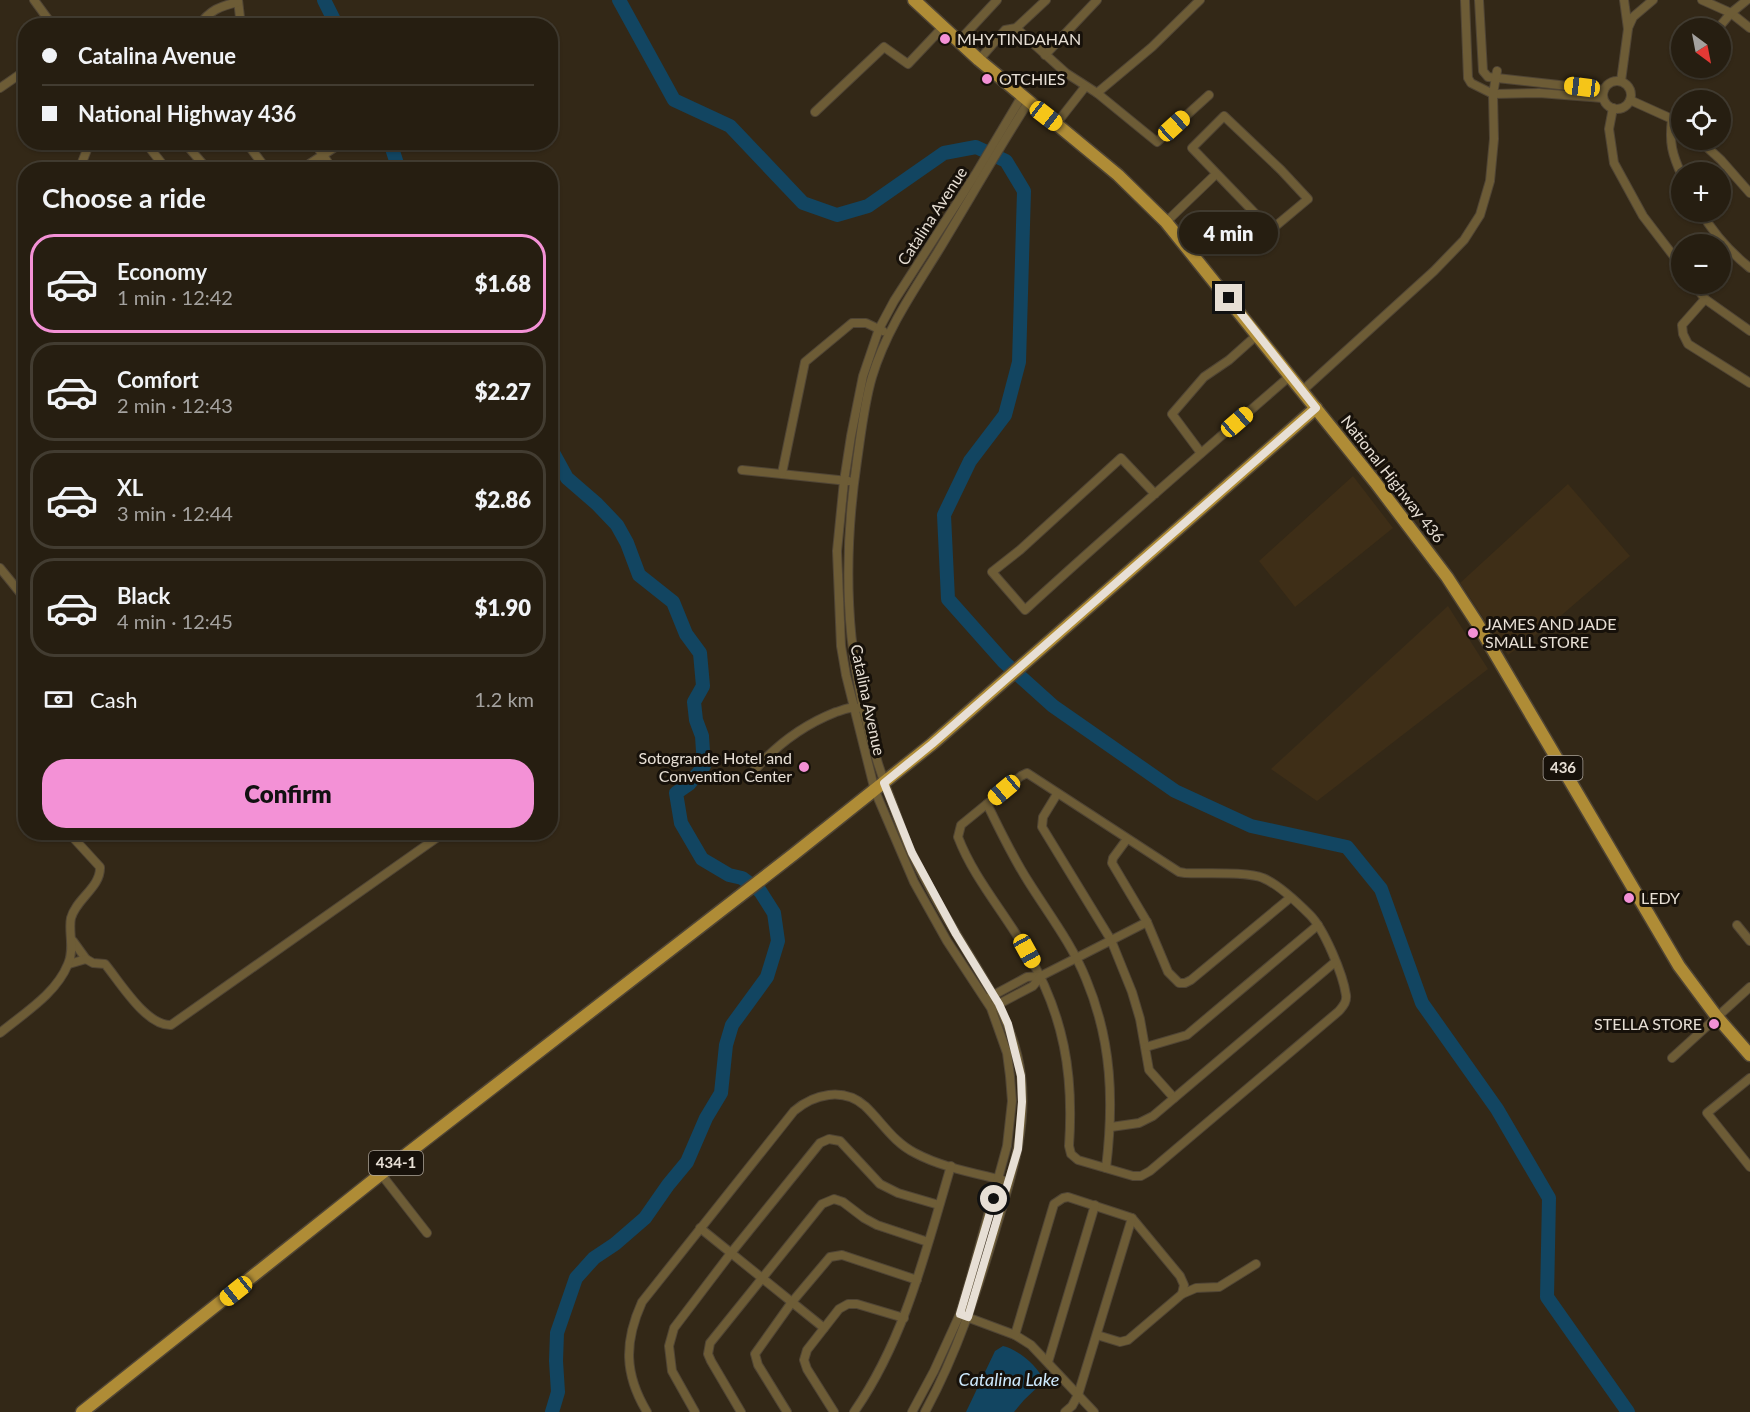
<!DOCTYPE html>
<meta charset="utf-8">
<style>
body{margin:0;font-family:Lato,sans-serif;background:#2e271a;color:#f1f3f6;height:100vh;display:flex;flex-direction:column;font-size:22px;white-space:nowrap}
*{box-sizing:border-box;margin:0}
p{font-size:20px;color:#a4a29f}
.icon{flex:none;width:33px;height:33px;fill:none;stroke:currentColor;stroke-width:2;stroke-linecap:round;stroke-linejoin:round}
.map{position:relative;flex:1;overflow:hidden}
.details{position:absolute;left:18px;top:162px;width:540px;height:678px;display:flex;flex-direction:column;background:#261e11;border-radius:24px;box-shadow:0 2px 4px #0004,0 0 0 2px #423c31}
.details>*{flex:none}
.guide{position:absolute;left:18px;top:18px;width:540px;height:132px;border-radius:24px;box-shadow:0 2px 4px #0004,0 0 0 2px #423c31;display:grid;align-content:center;height:132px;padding:0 24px;background:#261e11}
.needle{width:39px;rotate:148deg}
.buttons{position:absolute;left:1671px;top:18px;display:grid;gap:12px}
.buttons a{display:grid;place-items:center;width:60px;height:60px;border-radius:50%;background:#261e11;box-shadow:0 2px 4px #0004,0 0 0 2px #423c31;font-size:30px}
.end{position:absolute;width:27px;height:27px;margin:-14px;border:8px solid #e7dfd5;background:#111;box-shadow:0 0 0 3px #111}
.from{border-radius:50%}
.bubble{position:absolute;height:42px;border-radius:21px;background:#261e11;box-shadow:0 2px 4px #0004,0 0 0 2px #423c31;font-size:20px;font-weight:800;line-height:42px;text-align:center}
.car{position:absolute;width:18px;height:36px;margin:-18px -9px;border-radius:8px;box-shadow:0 0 4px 2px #0007;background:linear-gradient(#f5c518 24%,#345 0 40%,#f5c518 0 76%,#345 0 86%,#f5c518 0)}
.guide b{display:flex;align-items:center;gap:21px;height:57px;font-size:22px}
.guide b+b{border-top:2px solid #423c31}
.guide i{width:15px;height:15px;background:#f1f3f6}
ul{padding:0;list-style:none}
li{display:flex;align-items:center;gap:18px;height:99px;margin:0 12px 9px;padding:0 12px;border:3px solid #423c31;border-radius:24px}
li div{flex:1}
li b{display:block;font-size:22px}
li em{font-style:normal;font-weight:800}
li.current{border-color:#f391d6}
li>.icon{width:54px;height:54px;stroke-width:1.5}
h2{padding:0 24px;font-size:27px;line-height:72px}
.pay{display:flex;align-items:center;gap:15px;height:66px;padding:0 24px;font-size:22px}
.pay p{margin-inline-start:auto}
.cta{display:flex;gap:12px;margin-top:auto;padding:12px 24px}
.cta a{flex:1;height:69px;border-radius:24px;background:#f391d6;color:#111;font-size:24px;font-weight:800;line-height:69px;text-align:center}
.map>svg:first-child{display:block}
</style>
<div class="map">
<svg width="1750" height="1412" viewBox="0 0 1750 1412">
<rect width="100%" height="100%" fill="#332817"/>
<g fill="#3e2e17">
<polygon points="1353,476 1393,528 1295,607 1259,561"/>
<polygon points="1568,484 1630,556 1556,620 1508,655 1460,583"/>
<polygon points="1448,606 1488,669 1317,801 1271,769"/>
</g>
<path fill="#124561" d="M1003,1346C1019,1350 1038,1366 1044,1381L1024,1400L1014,1412H966L995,1351Z"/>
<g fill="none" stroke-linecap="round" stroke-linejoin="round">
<g stroke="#124561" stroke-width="14">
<polyline points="324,0 337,26"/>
<polyline points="619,0 674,100 730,126 803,203 837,215 868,206 944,153 976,147 1006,161 1024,191 1019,362 1005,415 970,461 944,515 948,599 1004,662 1053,706 1175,791 1251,826 1347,847 1381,889 1422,1003 1497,1109 1549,1198 1547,1297 1628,1412"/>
<polyline points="390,142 399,170"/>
<polyline points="550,447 567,478 597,504 617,525 627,543 639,575 673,602 686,634 700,653 703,686 694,702 696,720 702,736 704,766 689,784 676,793 681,823 702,859 729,875 742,878 760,891 774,913 778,941 767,977 732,1025 726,1045 721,1093 706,1118 687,1162 668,1185 645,1218 615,1244 594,1258 576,1278 557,1333 556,1361 558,1392 552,1412"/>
</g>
<defs>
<g id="minor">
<polyline points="34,0 53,26"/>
<polyline points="238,0 241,26"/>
<polyline points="1465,0 1468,78 1471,83 1493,94 1539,93 1603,98"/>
<polyline points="1479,0 1483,71 1488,77 1604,90"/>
<polyline points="1702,0 1731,13 1750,28"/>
<path d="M199,26C209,10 221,6 238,2"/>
<polyline points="1720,26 1731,13 1747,0"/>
<polyline points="1016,28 1066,73 1097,93 1157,142 1209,95"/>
<polyline points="1628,28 1633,17 1653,0"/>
<polyline points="959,41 997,0"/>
<polyline points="1045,55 1097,0"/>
<polyline points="979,60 1005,30 1016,28 1046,0"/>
<polyline points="1621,81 1628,29 1624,0"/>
<circle cx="1617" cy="95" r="14"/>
<polyline points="0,88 26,70"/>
<polyline points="1097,93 1152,47 1200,0"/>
<polyline points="1630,100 1672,119 1682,126"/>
<polyline points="1613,108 1609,129 1614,163 1643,216 1682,267"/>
<polyline points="815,112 884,47 908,64 943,27"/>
<polygon points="1224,116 1281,170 1308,199 1271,230 1192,148"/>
<path d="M1672,119C1669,143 1672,154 1682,176"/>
<polyline points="1056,124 1085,87"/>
<polyline points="1699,140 1721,160 1750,193"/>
<polyline points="145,142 167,170"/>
<polyline points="184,142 208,170"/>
<polyline points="246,142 267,170"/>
<polyline points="314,142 333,170"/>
<polyline points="79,170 90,142"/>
<polyline points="300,170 343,142"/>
<path d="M1701,212C1714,234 1730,252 1750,268"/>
<polyline points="1166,222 1216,174"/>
<polyline points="1694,284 1705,299 1750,331"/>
<polyline points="1705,299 1682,325 1683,334 1688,344 1750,383"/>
<polyline points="1302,391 1434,271 1464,240 1480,215 1490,181 1494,139 1493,94 1497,71"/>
<polyline points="1201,453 1172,414 1204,377 1229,360 1257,335"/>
<polyline points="742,470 848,481"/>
<polyline points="782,473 805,362 852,323 866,323 883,331"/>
<path d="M1155,494L1121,458L1020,550L992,572L1025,610C1112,530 1201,453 1290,376"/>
<polyline points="0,568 26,600"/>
<path d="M753,772C776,745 803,725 836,712C843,710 851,706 858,708"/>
<path d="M1027,773L1179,872L1185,873C1205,874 1247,871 1263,878C1278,884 1299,904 1310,915C1324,929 1343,974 1346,995C1347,1002 1343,1006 1339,1011L1150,1171L1141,1176H1133L1078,1160L1071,1154L1069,1146C1074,1074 1064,1015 1027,952C1005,913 974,879 958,837L961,825L1021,776Z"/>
<polyline points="1057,794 1043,817 1042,827 1111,940 1132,992 1140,1019 1149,1070 1174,1098"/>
<path d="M987,804C1000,830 1012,856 1028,881C1048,913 1072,944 1086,979C1112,1041 1114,1102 1106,1168"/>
<polyline points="1127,839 1113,858 1112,863 1147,922 1168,972 1179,983 1185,983 1191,980 1290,898"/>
<polyline points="1737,925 1750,941"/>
<polyline points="73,941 86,959"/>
<path d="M69,964L86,959L93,963L105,964C120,982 146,1026 171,1025L445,832"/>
<polyline points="990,997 1027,977 1041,976"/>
<polyline points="995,1006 1033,986 1041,976 1147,922"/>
<path d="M0,1033C24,1013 56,994 68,964C75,949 68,931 71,918C76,899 101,887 100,867L68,832"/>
<polyline points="1146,1047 1187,1035 1318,925"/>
<polyline points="1672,1058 1750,987"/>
<polyline points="1750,1078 1707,1113 1750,1167"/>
<polyline points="1111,1127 1139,1123 1153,1116 1335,962"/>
<polyline points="381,1174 427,1233"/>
<polyline points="700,1228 824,1328"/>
<polyline points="1182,1294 1196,1288 1219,1287 1256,1264"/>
<polyline points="964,1316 1015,1335 1031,1345 1094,1412"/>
<polyline points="1015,1335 1054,1204 1063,1198 1068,1197 1132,1218 1180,1276 1184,1285 1182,1294 1128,1340 1120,1342 1097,1335"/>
<polyline points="1048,1362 1095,1205"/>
<path d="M647,1412C624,1374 624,1342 642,1302L794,1111C814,1094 843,1087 865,1106C882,1122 893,1142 915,1153C941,1167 974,1173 1002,1180"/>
<polyline points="695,1412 672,1371 669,1346 674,1328 731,1253 820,1143 829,1139 840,1141 880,1184 898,1193 939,1205"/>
<polyline points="741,1412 711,1361 708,1354 710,1343 822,1204 834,1199 843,1202 864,1218 877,1225 928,1242"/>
<polyline points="787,1412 758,1365 755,1354 792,1302 830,1257 842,1255 917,1280"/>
<polyline points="834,1412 807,1369 804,1360 807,1350 839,1309 848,1304 857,1304 904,1318"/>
<path d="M854,1412C905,1339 926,1250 951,1166"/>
<polyline points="912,1412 934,1371 960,1314 971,1277 1007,1146 1012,1101 1010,1076 1007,1053 991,1008 947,941 914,882 875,791 846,675 841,646 837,551 844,481 851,436 863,376 879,329 894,301 975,175 1022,96"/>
<path d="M925,1412C957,1353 977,1292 996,1228C1011,1178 1028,1128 1021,1075C1014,1021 984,980 957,935C941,909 926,882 912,854C905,840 900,824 894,808C848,693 839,583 857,461C861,434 864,404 872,377C886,331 912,293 937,253C968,202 997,151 1029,101"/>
<polyline points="1065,1412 1072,1406 1078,1395 1132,1218"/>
</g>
<g id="primary">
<polyline points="914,0 979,60 1118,175 1166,222 1375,482 1447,577 1477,623 1679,966 1717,1017 1750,1055"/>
<polyline points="82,1412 381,1174 794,854 932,744 1316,408"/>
</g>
</defs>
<use href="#minor" stroke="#504535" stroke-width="10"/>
<use href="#primary" stroke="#504535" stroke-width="15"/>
<use href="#minor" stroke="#6d5c36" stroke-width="8"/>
<use href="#primary" stroke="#af8c36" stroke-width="12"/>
</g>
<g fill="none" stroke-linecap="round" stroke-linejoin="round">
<polyline stroke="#e7dfd5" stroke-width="8" points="994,1199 960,1314 968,1317 1018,1149 1022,1102 1021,1076 1008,1024 999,1004 956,934 912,853 884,783 932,744 1316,408 1229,298"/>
</g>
<g fill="#f391d6" stroke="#17110a" stroke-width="2">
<circle cx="945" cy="39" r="6"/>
<circle cx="987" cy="79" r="6"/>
<circle cx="1473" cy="633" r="6"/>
<circle cx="804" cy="767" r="6"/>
<circle cx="1629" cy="898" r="6"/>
<circle cx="1714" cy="1024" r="6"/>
</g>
<g text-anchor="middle" stroke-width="6" stroke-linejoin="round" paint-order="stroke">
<g fill="#17110a" stroke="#a9a198" stroke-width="1.5">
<rect x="1543.5" y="756" width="39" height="24" rx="4.5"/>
<rect x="369" y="1151" width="54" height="24" rx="4.5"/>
</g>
<g font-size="15" font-weight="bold" fill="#e7dfd5">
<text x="1563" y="773">436</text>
<text x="396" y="1168">434-1</text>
</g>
<g font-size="16" fill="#e7dfd5" stroke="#17110a" text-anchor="start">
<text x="957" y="45">MHY TINDAHAN</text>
<text x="999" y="85">OTCHIES</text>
<text x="1485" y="630">JAMES AND JADE<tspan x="1485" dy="18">SMALL STORE</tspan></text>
<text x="792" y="764" text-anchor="end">Sotogrande Hotel and<tspan x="792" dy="18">Convention Center</tspan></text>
<text x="1641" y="904">LEDY</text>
<text x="1702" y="1030" text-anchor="end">STELLA STORE</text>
</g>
<g font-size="16" fill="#e7dfd5" stroke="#17110a">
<text transform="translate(932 216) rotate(-57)" y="6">Catalina Avenue</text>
<text transform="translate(1393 479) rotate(52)" y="6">National Highway 436</text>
<text transform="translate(868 700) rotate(78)" y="6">Catalina Avenue</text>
</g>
<g font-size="18" font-style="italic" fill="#cce8fc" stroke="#17110a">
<text x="1009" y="1386">Catalina Lake</text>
</g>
</g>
</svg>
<div class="buttons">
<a><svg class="needle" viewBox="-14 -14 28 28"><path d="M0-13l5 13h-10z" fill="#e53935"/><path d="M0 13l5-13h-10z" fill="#a4a29f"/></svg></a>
<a><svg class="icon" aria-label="locate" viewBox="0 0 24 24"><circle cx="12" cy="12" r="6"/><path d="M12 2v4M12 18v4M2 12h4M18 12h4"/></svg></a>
<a>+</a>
<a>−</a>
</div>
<i class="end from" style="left:994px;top:1199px"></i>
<i class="end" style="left:1229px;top:298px"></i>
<div class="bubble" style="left:1179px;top:212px;width:99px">4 min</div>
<i class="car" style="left:1582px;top:87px;rotate:277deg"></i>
<i class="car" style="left:1046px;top:116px;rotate:128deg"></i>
<i class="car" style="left:1174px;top:126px;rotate:48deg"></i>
<i class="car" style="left:1237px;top:422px;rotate:49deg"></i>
<i class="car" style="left:1004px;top:790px;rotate:230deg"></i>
<i class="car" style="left:1027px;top:951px;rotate:151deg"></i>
<i class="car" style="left:236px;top:1291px;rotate:231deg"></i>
<div class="guide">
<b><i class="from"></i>Catalina Avenue</b>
<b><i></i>National Highway 436</b>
</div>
<section class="details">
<h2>Choose a ride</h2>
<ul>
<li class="current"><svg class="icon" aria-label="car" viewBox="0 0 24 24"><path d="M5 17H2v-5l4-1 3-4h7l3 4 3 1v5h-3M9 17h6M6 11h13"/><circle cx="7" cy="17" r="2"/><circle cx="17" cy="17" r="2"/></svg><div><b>Economy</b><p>1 min · 12:42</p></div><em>$1.68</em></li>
<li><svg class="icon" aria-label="car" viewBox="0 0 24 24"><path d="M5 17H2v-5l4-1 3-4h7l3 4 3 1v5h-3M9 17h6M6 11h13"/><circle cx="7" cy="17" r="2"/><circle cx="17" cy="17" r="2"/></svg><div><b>Comfort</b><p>2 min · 12:43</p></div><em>$2.27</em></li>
<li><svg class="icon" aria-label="car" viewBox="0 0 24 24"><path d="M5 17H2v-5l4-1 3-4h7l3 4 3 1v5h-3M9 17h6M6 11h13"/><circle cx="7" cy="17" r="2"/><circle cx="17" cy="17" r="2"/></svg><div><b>XL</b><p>3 min · 12:44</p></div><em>$2.86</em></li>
<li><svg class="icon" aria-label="car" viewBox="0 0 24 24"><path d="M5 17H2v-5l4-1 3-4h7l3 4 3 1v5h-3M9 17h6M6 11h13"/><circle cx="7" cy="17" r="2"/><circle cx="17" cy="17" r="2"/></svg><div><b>Black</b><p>4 min · 12:45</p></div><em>$1.90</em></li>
</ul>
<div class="pay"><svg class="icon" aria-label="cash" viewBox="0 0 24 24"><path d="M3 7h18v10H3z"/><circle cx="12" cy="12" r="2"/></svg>Cash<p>1.2 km</p></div>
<div class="cta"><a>Confirm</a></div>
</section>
</div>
